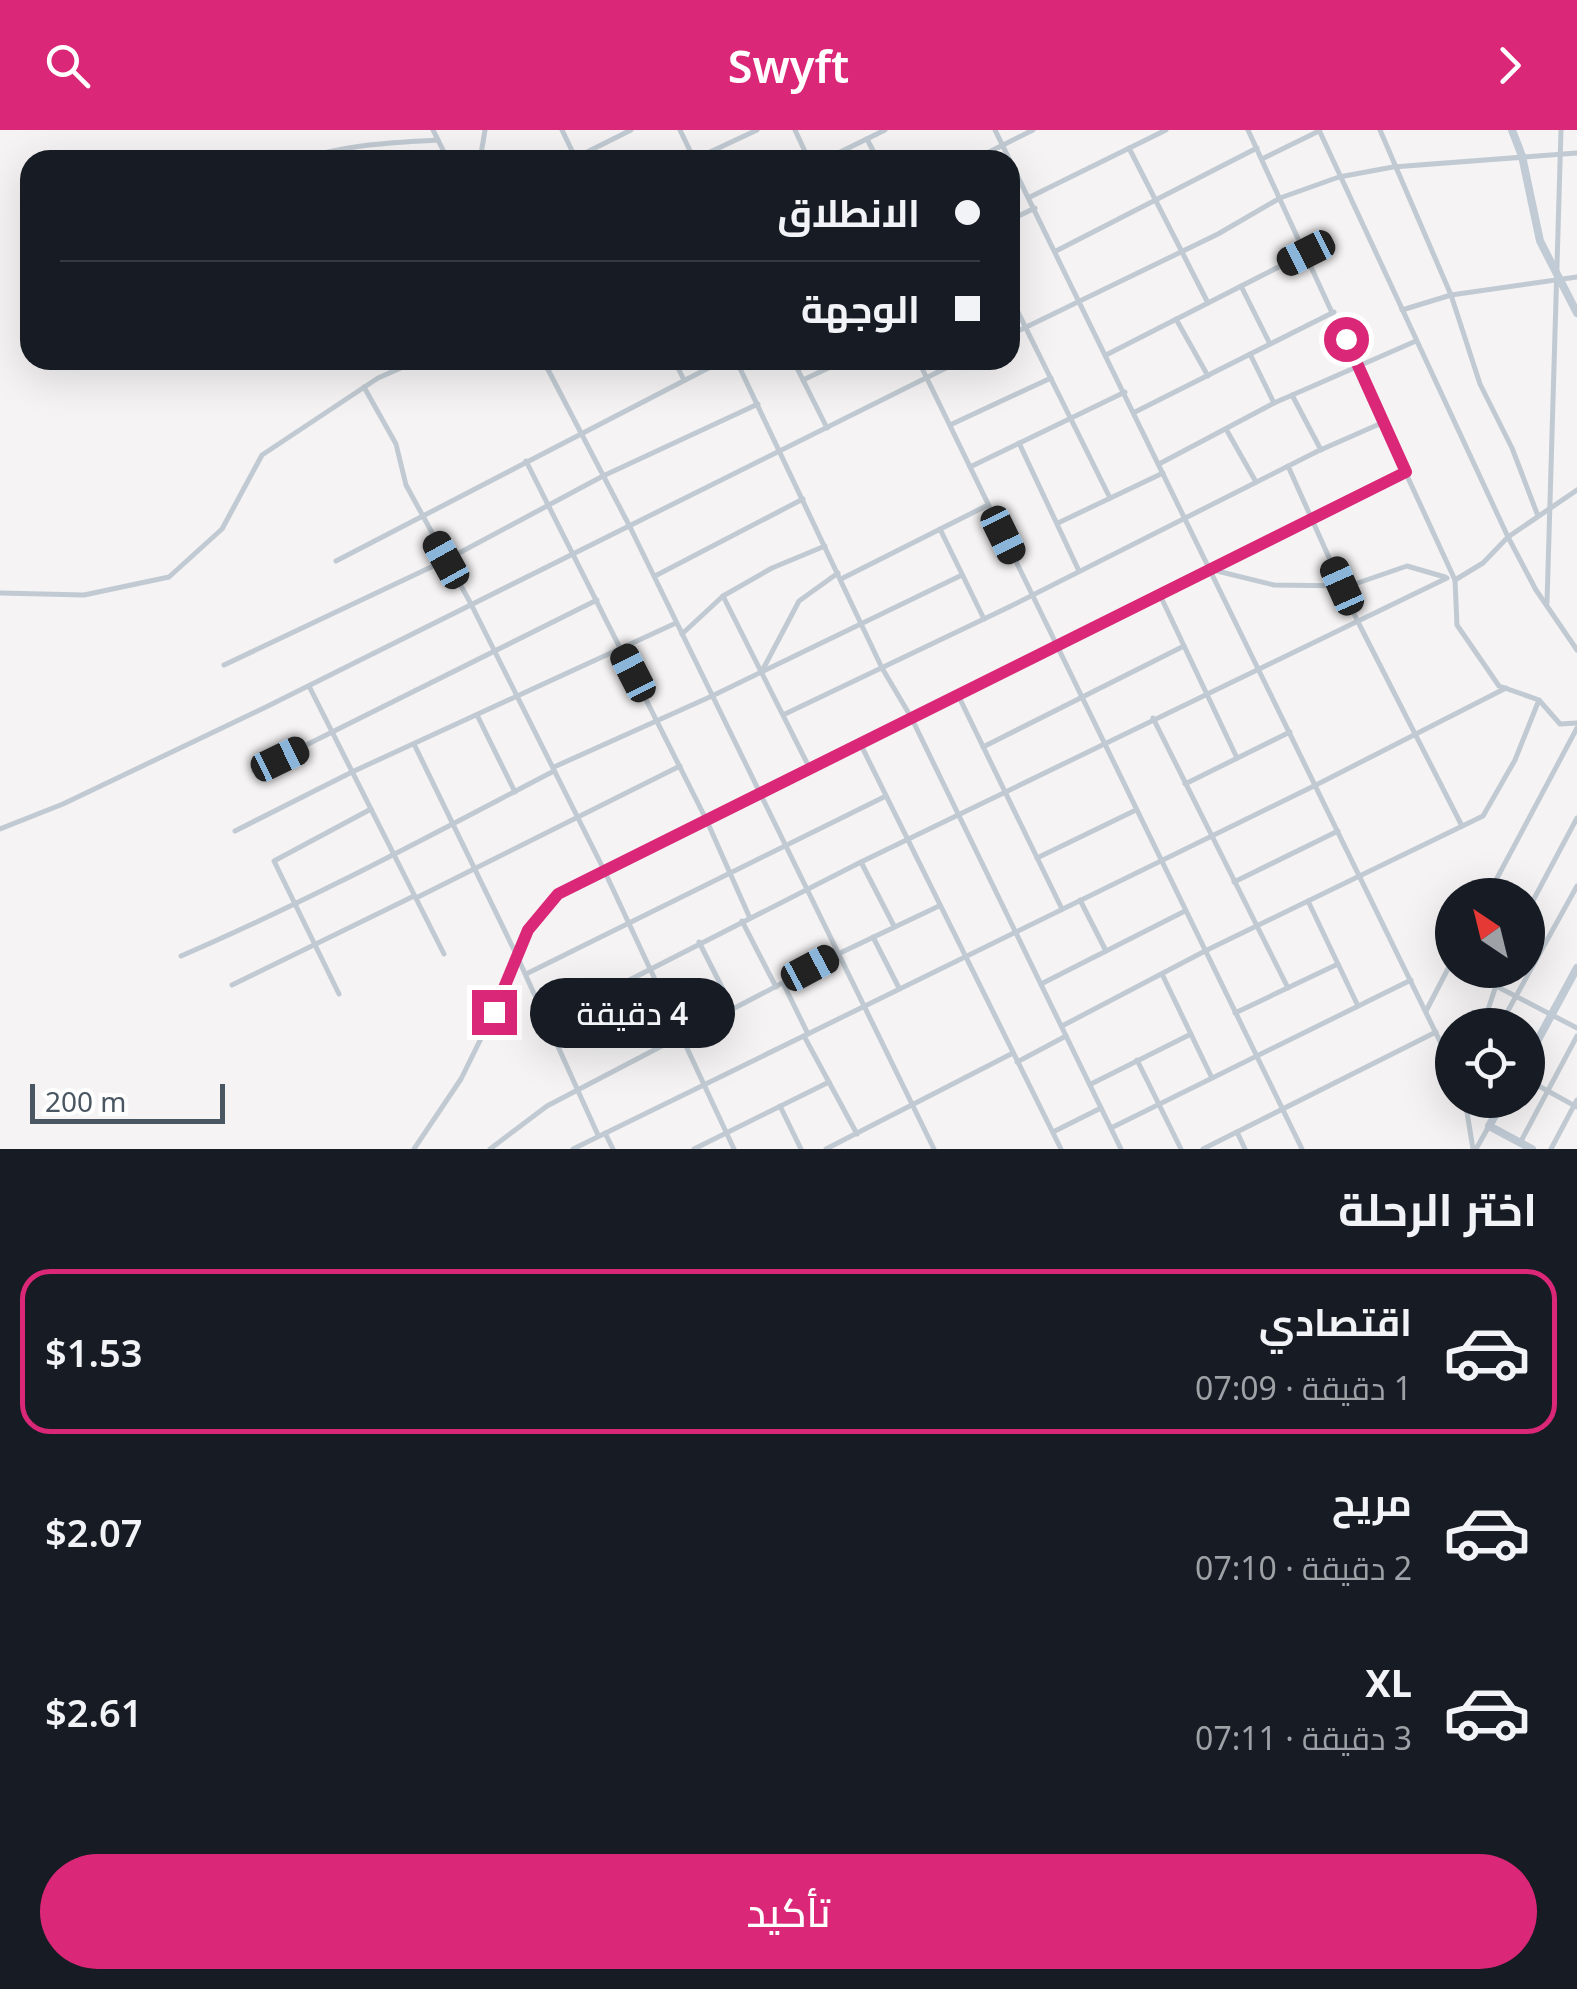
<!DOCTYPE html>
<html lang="ar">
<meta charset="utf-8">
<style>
body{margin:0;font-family:"Noto Sans",Cairo,sans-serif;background:#20242c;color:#f1f3f6;direction:rtl;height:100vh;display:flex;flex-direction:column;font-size:38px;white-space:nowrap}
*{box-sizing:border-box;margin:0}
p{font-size:32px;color:#9ea1a6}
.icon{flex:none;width:55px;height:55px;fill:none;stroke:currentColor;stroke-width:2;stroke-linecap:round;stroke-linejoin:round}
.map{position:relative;height:1019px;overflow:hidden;direction:ltr}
.side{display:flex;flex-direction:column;background:#171b24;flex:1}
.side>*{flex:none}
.top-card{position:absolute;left:20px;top:20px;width:1000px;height:220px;border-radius:30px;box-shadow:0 10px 40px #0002;direction:rtl;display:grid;align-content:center;height:220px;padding:0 40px;background:#171b24}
.needle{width:65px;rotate:325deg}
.buttons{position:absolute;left:1435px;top:748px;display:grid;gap:20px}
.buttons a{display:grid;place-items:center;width:110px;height:110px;border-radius:50%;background:#171b24;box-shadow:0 10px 40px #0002;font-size:50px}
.scale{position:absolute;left:30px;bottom:25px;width:195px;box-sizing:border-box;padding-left:10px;border:5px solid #4a5661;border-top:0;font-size:28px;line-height:35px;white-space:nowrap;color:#4a5661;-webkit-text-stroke:8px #fff;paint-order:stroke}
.end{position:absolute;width:45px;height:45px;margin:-22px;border:12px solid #db2777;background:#fff;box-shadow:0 0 0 5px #fff}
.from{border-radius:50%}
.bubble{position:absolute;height:70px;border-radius:35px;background:#171b24;box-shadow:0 10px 40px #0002;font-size:32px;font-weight:600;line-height:70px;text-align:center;direction:rtl}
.car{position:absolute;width:30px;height:60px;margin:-30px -15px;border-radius:12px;box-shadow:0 0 8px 2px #0007;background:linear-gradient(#222 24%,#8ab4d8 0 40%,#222 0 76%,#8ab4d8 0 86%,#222 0)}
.top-card b{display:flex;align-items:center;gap:35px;height:95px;font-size:38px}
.top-card b+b{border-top:2px solid #363941}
.top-card i{width:25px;height:25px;background:#f1f3f6}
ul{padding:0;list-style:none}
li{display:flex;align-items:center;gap:30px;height:165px;margin:0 20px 15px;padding:0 20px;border:5px solid transparent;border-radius:30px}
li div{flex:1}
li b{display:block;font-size:38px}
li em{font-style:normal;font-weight:600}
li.selected{border-color:#db2777}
li>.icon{width:90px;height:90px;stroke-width:1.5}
h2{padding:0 40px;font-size:45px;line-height:120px}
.primary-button{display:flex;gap:20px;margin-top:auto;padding:20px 40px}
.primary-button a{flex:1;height:115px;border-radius:60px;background:#db2777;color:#fff;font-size:40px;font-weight:600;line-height:115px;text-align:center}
header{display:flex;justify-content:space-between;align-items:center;height:130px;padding:0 40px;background:#db2777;color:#fff;font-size:45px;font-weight:600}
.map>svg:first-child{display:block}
</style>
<header><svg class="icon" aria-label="forward" viewBox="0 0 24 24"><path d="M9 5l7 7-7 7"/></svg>Swyft<svg class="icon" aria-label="search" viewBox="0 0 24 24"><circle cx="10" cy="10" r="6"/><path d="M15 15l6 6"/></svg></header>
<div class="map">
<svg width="1577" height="1019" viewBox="0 0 1577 1019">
<rect width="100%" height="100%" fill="#f5f3f3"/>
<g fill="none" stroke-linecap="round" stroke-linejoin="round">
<g stroke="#c1cad2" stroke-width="5">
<polyline points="433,0 448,30"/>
<polyline points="562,0 575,27"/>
<polyline points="680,0 694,29"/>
<polyline points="795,0 809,30"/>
<polyline points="995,0 1452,936"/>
<polyline points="1248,0 1455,450 1457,495 1499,556 1539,570 1560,594 1577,593"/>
<polyline points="1319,0 1508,407 1536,460 1577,520"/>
<polyline points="1380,0 1451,165 1480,254 1512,318 1538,386"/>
<polyline points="867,9 878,30"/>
<polyline points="1129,18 1208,173"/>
<polyline points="575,28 631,0"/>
<polyline points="1262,29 1319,1"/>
<path d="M301,30C344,14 392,13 438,10"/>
<polyline points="480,30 485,0"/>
<polyline points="693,30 757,0"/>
<polyline points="824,30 885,0"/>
<polyline points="973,30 1033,0"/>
<polyline points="1030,67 1166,0"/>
<polyline points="1010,90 1035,78"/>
<polyline points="1056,121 1257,18"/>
<polyline points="1241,156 1270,214"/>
<polyline points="1010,166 1110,368"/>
<polyline points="1402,180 1451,165 1577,147"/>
<polyline points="1176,189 1208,246"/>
<polyline points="1010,205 1218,104 1280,68 1339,47 1393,37 1577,23"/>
<polyline points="1250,224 1274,273"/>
<polyline points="1106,225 1306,123"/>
<polyline points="543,230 629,395 934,1019"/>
<polyline points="674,230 684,250"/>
<polyline points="736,230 882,538 911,587 1121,1019"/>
<polyline points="793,230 827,298"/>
<polyline points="918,230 1302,1019"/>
<polyline points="803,250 845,230"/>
<polyline points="364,257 396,314 406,355 471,474 604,740 734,1019"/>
<polyline points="1292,265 1321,320"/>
<polyline points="1135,282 1334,182"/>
<polyline points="950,295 1051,248"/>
<polyline points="1226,299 1256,352"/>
<polyline points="1019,313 1079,441"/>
<polyline points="526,331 706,689 749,786"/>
<polyline points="1159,334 1274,273 1416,211"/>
<polyline points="1288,336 1357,490 1462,696"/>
<polyline points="970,337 1125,262"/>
<polyline points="1058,393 1163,343"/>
<polyline points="940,399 984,489"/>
<polyline points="336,431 724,230"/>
<polyline points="1213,440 1274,455 1349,456 1407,436 1445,447"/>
<polyline points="655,446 803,369"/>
<polyline points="841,449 988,375"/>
<polyline points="1455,450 1483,433 1508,407 1577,360"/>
<polyline points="0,463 84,465 169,447 222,399 262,325 378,248 419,230"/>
<polyline points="1160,465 1237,628"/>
<polyline points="723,466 809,637"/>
<polyline points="1547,473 1561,0"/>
<polyline points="682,504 723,466 772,438 825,416"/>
<polyline points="224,535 446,430 603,346 758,274"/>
<polyline points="762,541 799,471 838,443"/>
<polyline points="309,556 444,824"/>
<polyline points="958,565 1062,779"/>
<polyline points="785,584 1009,477 1318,321 1384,292"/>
<polyline points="477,585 515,662"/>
<polyline points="1153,588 1288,858"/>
<polyline points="860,613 1061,1019"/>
<polyline points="414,614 517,826 598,1005"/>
<polyline points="983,617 1184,516"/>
<polyline points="554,637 712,566 962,445"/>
<polyline points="254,641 597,470"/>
<polyline points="1185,654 1290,602"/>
<polyline points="0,699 63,674 266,577 962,230"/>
<polyline points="235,701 352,642 676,493"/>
<polyline points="1037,728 1136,680"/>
<polyline points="861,732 894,796"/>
<polyline points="1234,752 1338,701"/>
<polyline points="1488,765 1577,598"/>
<polyline points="416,768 680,636"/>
<polyline points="1080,770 1106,821"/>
<polyline points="1308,771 1358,876"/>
<polyline points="1528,780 1577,688"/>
<polyline points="742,791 776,857"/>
<polyline points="873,807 899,858"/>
<polyline points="699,812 733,879"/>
<path d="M181,826C309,771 431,705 554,641"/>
<polyline points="526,844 886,666"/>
<polyline points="1162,844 1212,948"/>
<polyline points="783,853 808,904"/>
<polyline points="1041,854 1185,781"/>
<polyline points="232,855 414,766"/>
<polyline points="1496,856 1577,898"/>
<polyline points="339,864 274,731 371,679"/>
<polyline points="1426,881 1452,831"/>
<polyline points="1235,883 1338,834"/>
<polyline points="547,892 861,732 1447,448"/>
<polyline points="1483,895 1501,840"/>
<polyline points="1500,895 1577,756"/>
<polyline points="1062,896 1205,821 1483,686 1515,630 1539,570"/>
<polyline points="804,906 857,1004"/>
<polyline points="1137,930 1181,1019"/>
<polyline points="1017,932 1066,906"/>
<polyline points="1528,950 1577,977"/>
<polyline points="1091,954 1191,904"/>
<polyline points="1465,970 1473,1019"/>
<polyline points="780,976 801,1019"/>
<polyline points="1111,998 1411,850"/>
<polyline points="1053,1002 1101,978"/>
<polyline points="1237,1002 1245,1019"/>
<polyline points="605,1003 613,1019"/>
<polyline points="1520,1013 1577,906"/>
<polyline points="414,1019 461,949 494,882 528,799 558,764 1406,342"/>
<polyline points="490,1019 547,976 838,824 939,776"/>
<polyline points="573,1019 1316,655 1506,558"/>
<polyline points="694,1019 829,952"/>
<polyline points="826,1019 1013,923"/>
<polyline points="1203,1019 1436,902"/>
<polyline points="1476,1019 1489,996"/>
<polyline points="1551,1019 1577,970"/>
</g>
<g stroke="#c1cbd6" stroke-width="8">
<polyline points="1512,0 1522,26 1540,111 1577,183"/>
<polyline points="1528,928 1577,838"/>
<polyline points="1504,970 1489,996 1532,1019"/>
</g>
</g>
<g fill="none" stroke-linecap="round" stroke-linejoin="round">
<polyline stroke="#db2777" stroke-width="12" points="494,882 528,800 558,764 1406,342 1346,209"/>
</g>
</svg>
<div class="buttons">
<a><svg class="needle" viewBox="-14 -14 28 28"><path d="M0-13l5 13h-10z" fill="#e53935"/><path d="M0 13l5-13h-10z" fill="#9ea1a6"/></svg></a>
<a><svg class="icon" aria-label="locate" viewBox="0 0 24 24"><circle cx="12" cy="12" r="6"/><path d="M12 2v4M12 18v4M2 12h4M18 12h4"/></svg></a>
</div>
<div class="scale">200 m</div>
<i class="end from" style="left:1346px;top:209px"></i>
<i class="end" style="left:494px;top:882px"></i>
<div class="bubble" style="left:530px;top:848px;width:205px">4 دقيقة</div>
<i class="car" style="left:1306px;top:123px;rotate:243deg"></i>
<i class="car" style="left:1003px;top:405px;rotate:154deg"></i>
<i class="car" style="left:446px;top:430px;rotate:331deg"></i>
<i class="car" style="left:1342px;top:456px;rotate:336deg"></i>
<i class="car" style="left:633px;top:543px;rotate:333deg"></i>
<i class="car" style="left:280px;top:629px;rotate:64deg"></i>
<i class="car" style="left:810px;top:838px;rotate:62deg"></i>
<div class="top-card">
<b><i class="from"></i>الانطلاق</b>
<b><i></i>الوجهة</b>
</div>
</div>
<section class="side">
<h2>اختر الرحلة</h2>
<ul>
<li class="selected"><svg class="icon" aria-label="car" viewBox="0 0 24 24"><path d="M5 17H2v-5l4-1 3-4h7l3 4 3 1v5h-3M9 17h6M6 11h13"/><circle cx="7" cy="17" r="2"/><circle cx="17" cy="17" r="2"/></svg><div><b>اقتصادي</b><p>1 دقيقة · 07:09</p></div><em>$1.53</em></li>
<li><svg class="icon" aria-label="car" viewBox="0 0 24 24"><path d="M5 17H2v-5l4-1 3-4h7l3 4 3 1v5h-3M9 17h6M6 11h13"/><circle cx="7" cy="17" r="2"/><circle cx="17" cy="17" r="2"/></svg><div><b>مريح</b><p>2 دقيقة · 07:10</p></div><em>$2.07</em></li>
<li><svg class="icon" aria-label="car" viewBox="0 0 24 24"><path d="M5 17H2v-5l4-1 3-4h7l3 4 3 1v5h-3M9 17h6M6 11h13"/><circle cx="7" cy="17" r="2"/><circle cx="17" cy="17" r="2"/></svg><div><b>XL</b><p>3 دقيقة · 07:11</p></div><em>$2.61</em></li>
</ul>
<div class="primary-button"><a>تأكيد</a></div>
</section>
